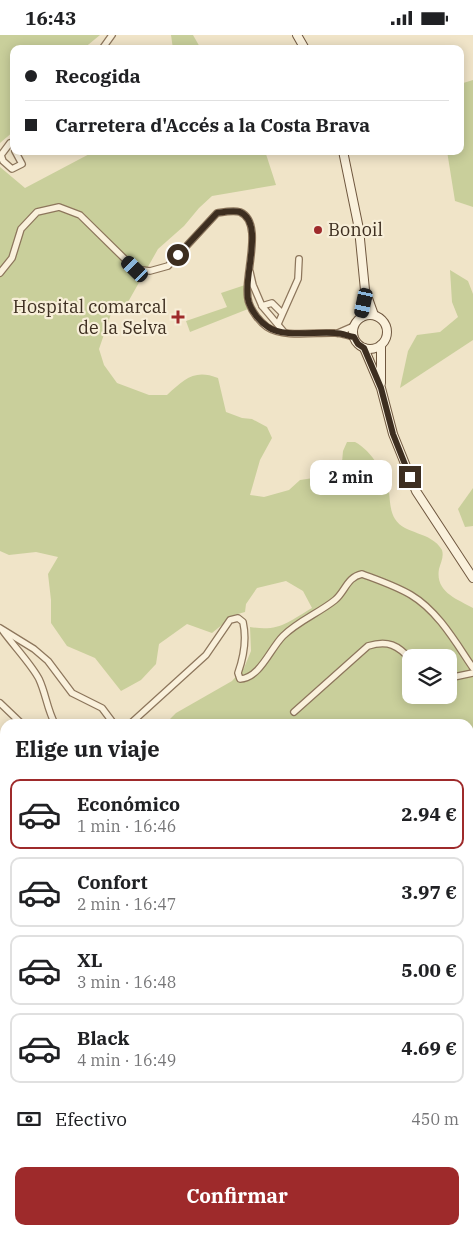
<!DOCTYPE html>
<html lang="es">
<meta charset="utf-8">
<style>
body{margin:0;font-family:"IBM Plex Serif",serif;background:#f2f2f2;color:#202124;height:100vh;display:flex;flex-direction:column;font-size:19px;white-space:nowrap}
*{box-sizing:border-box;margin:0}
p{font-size:16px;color:#757577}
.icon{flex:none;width:28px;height:28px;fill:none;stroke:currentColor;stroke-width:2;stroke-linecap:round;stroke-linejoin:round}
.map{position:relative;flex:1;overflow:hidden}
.sheet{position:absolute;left:0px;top:684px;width:474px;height:516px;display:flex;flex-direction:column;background:#fff;border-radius:15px 15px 0 0;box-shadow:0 2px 12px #0003}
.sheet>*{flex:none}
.guide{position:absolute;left:10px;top:10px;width:454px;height:110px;border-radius:10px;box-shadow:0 2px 12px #0003;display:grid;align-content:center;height:110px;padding:0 15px;background:#fff}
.controls{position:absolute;left:402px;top:614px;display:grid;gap:10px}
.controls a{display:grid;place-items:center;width:55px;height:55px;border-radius:10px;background:#fff;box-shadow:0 2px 12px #0003;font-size:25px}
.end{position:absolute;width:22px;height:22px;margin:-11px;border:6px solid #3d2e20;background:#fff;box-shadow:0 0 0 2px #fff}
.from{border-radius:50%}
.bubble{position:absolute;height:35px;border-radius:10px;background:#fff;box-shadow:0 2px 12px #0003;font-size:16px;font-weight:700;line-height:35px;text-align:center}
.car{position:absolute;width:15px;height:30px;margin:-15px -8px;border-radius:6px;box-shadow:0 0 4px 1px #0007;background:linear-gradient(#222 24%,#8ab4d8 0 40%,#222 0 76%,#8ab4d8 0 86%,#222 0)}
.guide b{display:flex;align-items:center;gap:18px;height:48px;font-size:19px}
.guide b+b{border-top:1px solid #e0e0e0}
.guide i{width:12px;height:12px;background:#202124}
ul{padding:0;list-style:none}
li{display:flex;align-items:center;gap:15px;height:70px;margin:0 10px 8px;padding:0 5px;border:2px solid #e0e0e0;border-radius:10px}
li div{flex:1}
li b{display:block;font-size:19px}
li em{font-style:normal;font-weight:700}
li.current{border-color:#9e2a2b}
li>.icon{width:45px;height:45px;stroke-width:1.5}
h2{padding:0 15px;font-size:22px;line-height:60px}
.pay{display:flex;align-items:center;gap:12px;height:55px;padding:0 15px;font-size:19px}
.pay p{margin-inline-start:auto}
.button{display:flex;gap:10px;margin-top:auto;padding:10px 15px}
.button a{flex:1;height:58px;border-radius:10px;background:#9e2a2b;color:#fff;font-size:20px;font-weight:700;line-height:58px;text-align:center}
.status{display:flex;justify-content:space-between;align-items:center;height:35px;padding:0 25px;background:#fff;direction:ltr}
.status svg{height:14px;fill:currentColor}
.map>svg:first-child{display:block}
</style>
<div class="status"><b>16:43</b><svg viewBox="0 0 49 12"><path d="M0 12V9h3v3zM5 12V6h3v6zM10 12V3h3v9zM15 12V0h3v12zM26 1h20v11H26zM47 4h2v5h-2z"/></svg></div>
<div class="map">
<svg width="473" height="1199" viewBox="0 0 473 1199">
<rect width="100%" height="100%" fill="#f0e4c8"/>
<g fill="#c9cf9b" fill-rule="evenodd">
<polygon points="0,0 100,0 83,14 14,14 14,96 0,108"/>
<polygon points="171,0 193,0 201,14 173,14"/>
<polygon points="473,45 473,172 455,166 447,116 460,116 460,49"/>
<path d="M95,116H265L276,150L212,161L199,173L184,191L158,214L128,267L112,276L99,314L104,330L117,348L149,360H167C185,344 194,334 218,343L226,377L242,383L252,384L267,392L272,403L260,425L250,460L264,462L289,455L300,445L341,439L343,416L347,407H355C372,416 385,439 389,457C390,466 390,476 395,484C405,500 431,496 442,515C444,522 441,527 439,534C435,557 457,564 473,573V701L469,712V689H165L176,678L232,646L244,633L251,616L250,592C279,597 288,587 312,573L303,556L286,546L257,553L246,569L245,577L234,580L212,598L187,589L159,609L156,629L141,645L121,656L95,623L67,611L51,588V565L48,539L58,522L36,517L9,520L0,516V132L25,153ZM411,622H449V660H411Z"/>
<polygon points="450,235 468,246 473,259 473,305 400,353 408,316 417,300 440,297 458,282 452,267"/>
<polygon points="245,250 246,269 248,274 190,297 186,286 227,272 221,258"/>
<polygon points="473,453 473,491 465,492 458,474"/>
<polygon points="469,790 473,794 471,812 473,812 473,909 469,912"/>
<polygon points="469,950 473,954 473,1129 469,1131"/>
<polygon points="0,1055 5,1058 5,1195 79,1195 81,1199 0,1199"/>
<polygon points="469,1153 473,1155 473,1199 339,1199 341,1195 469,1195"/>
</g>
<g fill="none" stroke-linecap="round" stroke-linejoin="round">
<polyline stroke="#6f938a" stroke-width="2" points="0,1178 5,1168"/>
<defs>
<g id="street">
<polyline points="102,14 112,0"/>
<polyline points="14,107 10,108 1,120 3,126 12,134 22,129 15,116"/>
<polyline points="250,237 253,250 262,271 284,297"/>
<path d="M0,238L12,223L21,194L37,177L59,172L80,180L135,234L150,236L168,231L217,178C224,177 233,175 240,177C266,188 241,246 249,268C252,277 260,287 267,292C283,303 317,297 335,298C342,298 348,301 354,302"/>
<polyline points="262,271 272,268 282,278"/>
<polyline points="278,289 298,244 299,224"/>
<polyline points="338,298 354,291"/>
<polyline points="0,593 34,614 48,626 72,658 102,673 114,689"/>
<path d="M3,596C13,610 32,630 39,644C46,659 47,674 55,689"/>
<polyline points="449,643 473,638"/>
<polyline points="0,668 22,689"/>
<path d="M294,677L368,611C388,605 398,610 411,625"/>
<path d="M130,689L206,620L230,585L238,583L243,587C247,605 244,621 238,638L240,644C260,643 270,614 283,601C298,586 319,578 335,565C345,557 347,542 362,539C378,545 396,551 411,560C438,576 456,608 473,633"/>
<polyline points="0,752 5,759"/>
<polyline points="0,859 5,873"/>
<polyline points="0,1022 5,1026"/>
<polyline points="185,1195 198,1199"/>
<polyline points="294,1195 297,1199"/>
<polyline points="223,1199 234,1195"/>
</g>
<g id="secondary">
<polyline points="297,0 305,14"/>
<polyline points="343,116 359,194 365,255 374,280"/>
<circle cx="370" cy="297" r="17"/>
<polyline points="361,282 365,259"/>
<polyline points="364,313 381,353 393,399 416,456 473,543"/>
<polyline points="381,348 381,310"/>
</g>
</defs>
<use href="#street" stroke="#8d765c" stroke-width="8"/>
<use href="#secondary" stroke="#6f573f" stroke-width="10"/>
<use href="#street" stroke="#faf1dc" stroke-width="5.5"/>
<use href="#secondary" stroke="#faf1dc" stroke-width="8"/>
</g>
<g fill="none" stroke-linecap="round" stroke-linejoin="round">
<path stroke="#3d2e20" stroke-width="6" d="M178,220L217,178C224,177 233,175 240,177C266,188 241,246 249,268C252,277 260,287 268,292C283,303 317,296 335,298C342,298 348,301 354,302L358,309L364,313L381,353L393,399L410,442"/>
</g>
<g fill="#9e2a2b" stroke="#f7eed8" stroke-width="2">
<circle cx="318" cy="195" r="5"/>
<path d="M175.5 274.5h5v5h5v5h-5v5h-5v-5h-5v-5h5z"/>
</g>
<g text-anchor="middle" stroke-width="4.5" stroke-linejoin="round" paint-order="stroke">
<g font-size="18" fill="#3d2e20" stroke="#f7eed8" text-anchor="start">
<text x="328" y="201">Bonoil</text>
<text x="167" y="278" text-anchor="end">Hospital comarcal<tspan x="167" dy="21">de la Selva</tspan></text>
</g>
</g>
</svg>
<div class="controls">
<a><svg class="icon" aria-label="layers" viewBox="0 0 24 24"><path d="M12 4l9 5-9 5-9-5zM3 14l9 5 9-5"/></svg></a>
</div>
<i class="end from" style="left:178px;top:220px"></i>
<i class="end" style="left:410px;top:442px"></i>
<div class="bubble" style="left:310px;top:425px;width:82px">2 min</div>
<i class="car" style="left:135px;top:234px;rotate:314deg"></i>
<i class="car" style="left:364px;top:268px;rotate:192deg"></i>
<div class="guide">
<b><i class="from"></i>Recogida</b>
<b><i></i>Carretera d'Accés a la Costa Brava</b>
</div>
<section class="sheet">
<h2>Elige un viaje</h2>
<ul>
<li class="current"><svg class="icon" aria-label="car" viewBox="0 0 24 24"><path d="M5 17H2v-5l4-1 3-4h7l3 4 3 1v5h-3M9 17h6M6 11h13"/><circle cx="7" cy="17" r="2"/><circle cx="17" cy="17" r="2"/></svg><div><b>Económico</b><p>1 min · 16:46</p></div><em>2.94 €</em></li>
<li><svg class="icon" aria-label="car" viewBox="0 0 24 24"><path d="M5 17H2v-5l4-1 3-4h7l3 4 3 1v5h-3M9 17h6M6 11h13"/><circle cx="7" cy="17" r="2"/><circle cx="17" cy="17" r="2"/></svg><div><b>Confort</b><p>2 min · 16:47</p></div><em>3.97 €</em></li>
<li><svg class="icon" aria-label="car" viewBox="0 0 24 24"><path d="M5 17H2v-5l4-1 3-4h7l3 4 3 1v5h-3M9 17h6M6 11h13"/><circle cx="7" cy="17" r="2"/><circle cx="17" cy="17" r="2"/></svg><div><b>XL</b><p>3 min · 16:48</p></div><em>5.00 €</em></li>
<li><svg class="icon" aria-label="car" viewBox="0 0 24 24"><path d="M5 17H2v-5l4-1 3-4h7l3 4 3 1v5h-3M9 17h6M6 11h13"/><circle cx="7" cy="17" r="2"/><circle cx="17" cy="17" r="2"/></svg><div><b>Black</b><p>4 min · 16:49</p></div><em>4.69 €</em></li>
</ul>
<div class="pay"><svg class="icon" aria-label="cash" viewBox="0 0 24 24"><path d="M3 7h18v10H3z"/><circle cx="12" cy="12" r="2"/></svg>Efectivo<p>450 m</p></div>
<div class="button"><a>Confirmar</a></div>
</section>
</div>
